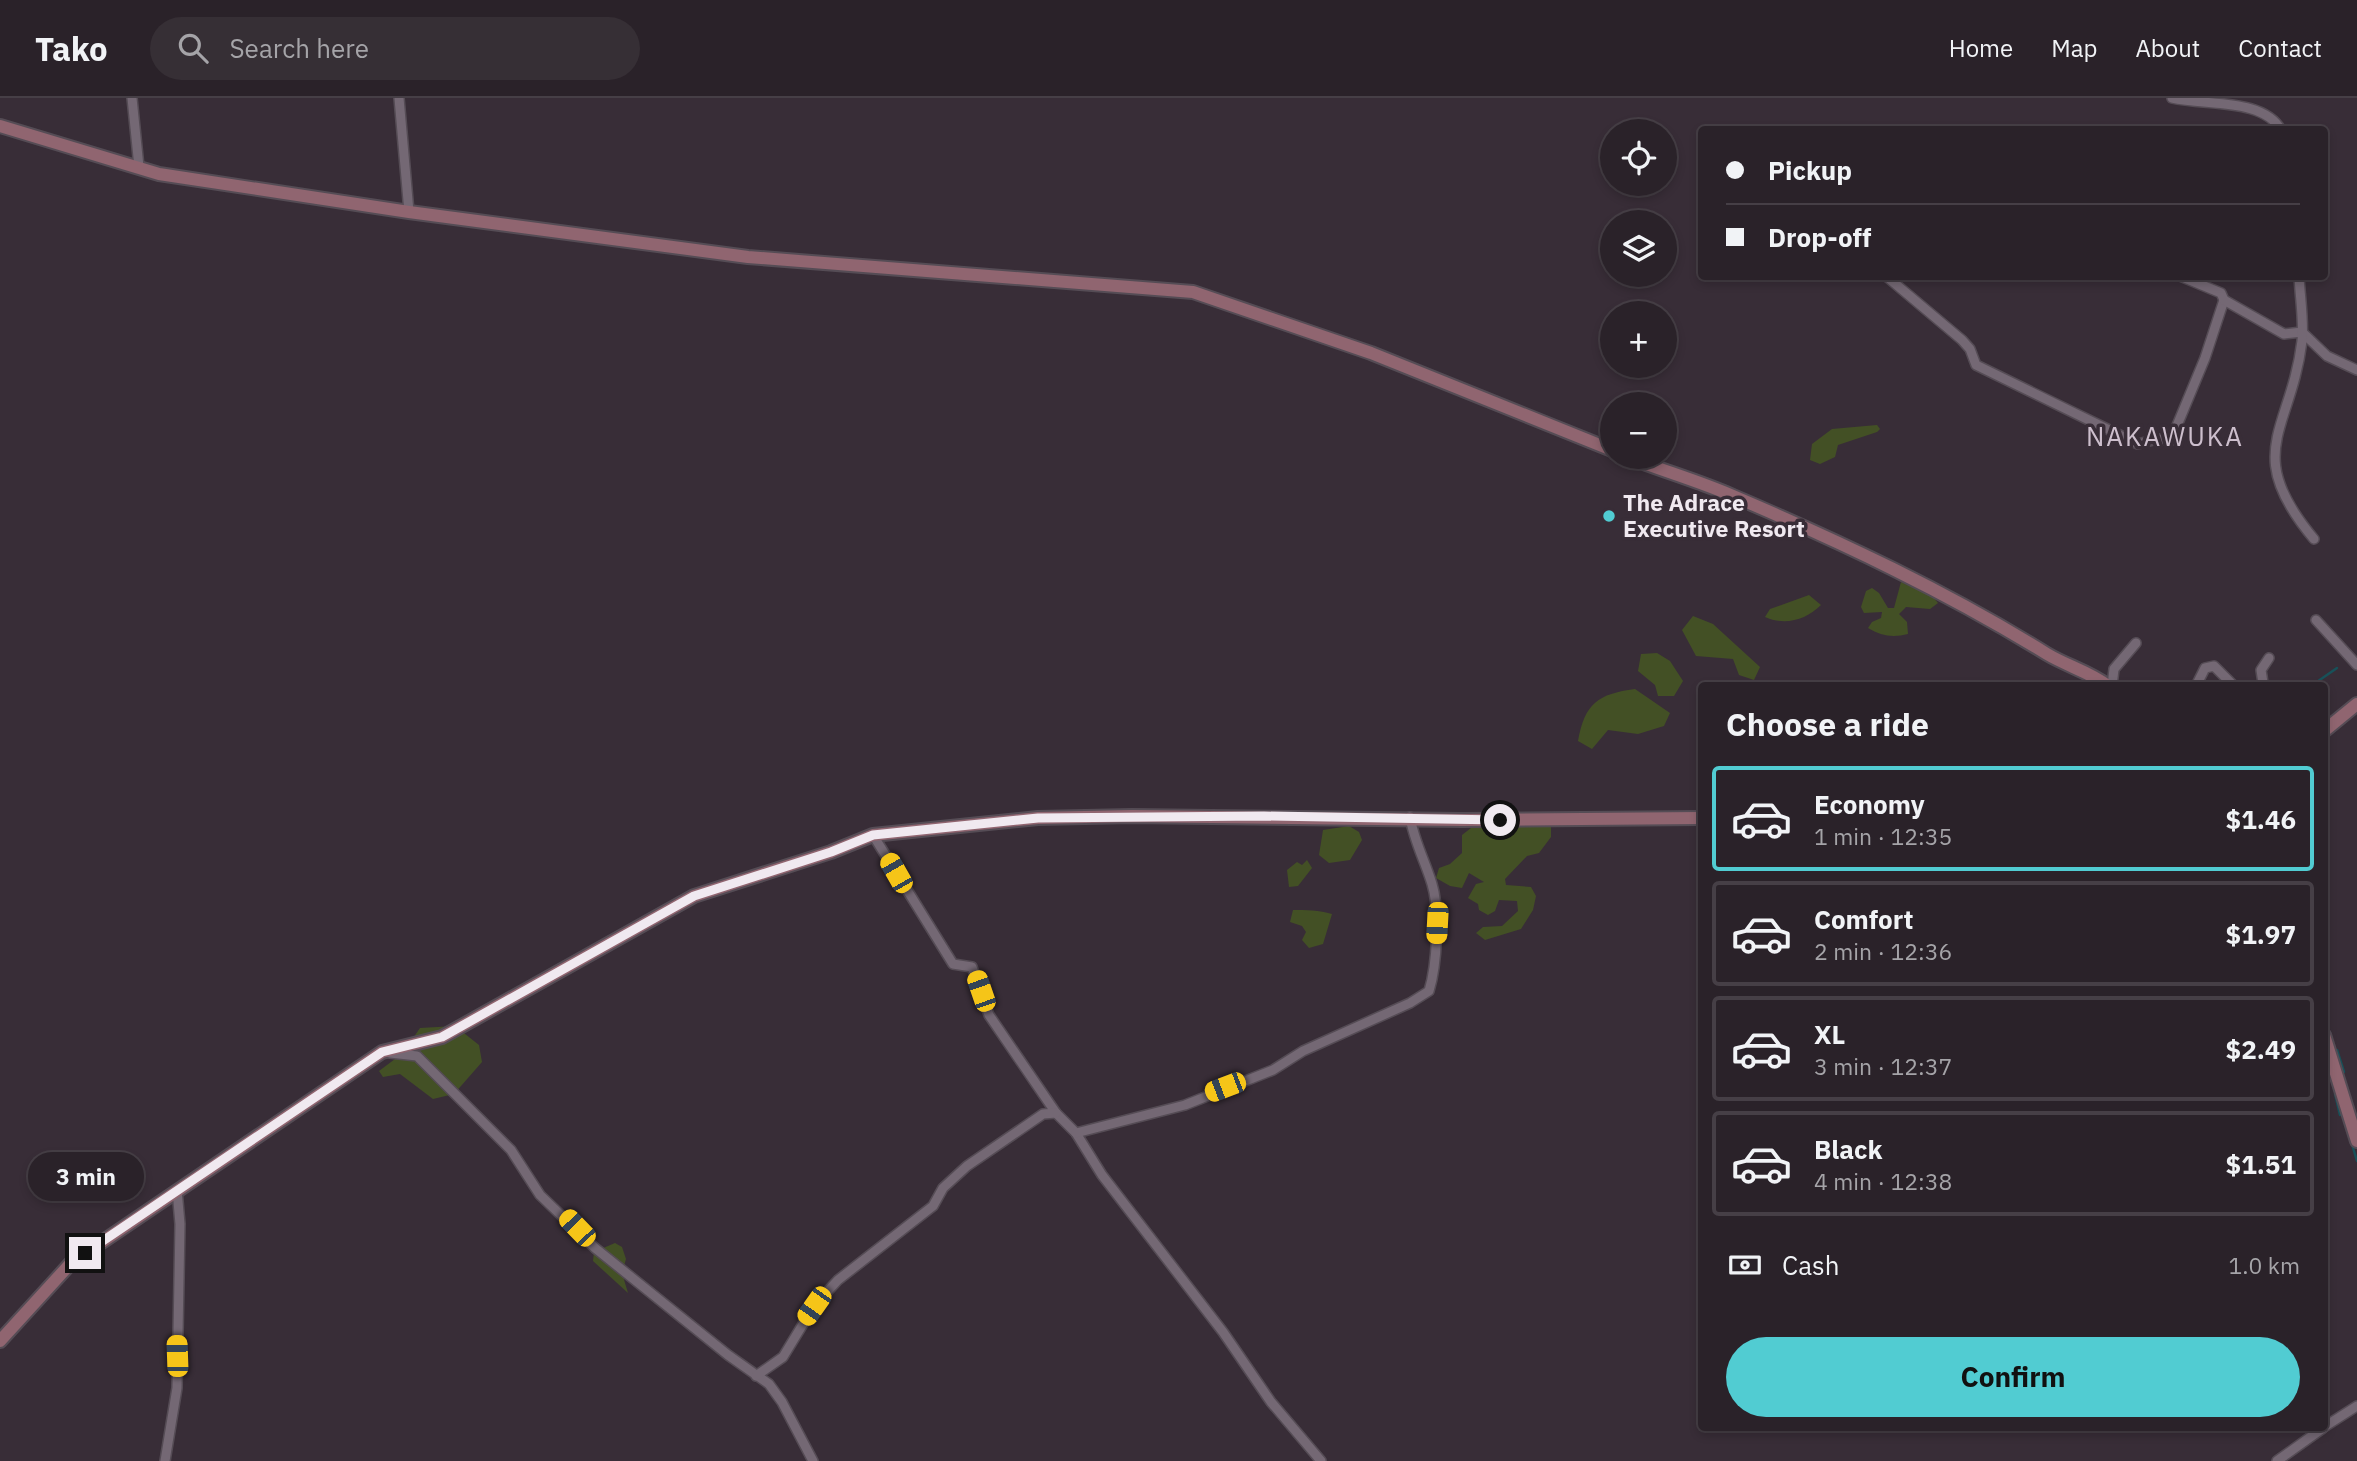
<!DOCTYPE html>
<meta charset="utf-8">
<style>
body{margin:0;font-family:"IBM Plex Sans",sans-serif;background:#362f35;color:#f1f3f6;height:100vh;display:flex;flex-direction:column;font-size:26px;white-space:nowrap}
*{box-sizing:border-box;margin:0}
p{font-size:23px;color:#a5a4a8}
.icon{flex:none;width:38px;height:38px;fill:none;stroke:currentColor;stroke-width:2;stroke-linecap:round;stroke-linejoin:round}
.map{position:relative;flex:1;overflow:hidden}
.side{position:absolute;left:1698px;top:584px;width:630px;height:749px;display:flex;flex-direction:column;background:#2a2229;border-radius:7px;box-shadow:0 4px 10px #0003,0 0 0 2px #463f46}
.side>*{flex:none}
.banner{position:absolute;left:1698px;top:28px;width:630px;height:154px;border-radius:7px;box-shadow:0 4px 10px #0003,0 0 0 2px #463f46;display:grid;align-content:center;height:154px;padding:0 28px;background:#2a2229}
.controls{position:absolute;left:1600px;top:21px;display:grid;gap:14px}
.controls a{display:grid;place-items:center;width:77px;height:77px;border-radius:50%;background:#2a2229;box-shadow:0 4px 10px #0003,0 0 0 2px #463f46;font-size:35px}
.end{position:absolute;width:32px;height:32px;margin:-16px;border:9px solid #f0e9f0;background:#111;box-shadow:0 0 0 4px #111}
.from{border-radius:50%}
.bubble{position:absolute;height:49px;border-radius:24px;background:#2a2229;box-shadow:0 4px 10px #0003,0 0 0 2px #463f46;font-size:23px;font-weight:700;line-height:49px;text-align:center}
.car{position:absolute;width:21px;height:42px;margin:-21px -10px;border-radius:9px;box-shadow:0 0 5px 2px #0007;background:linear-gradient(#f5c518 24%,#345 0 40%,#f5c518 0 76%,#345 0 86%,#f5c518 0)}
.banner b{display:flex;align-items:center;gap:24px;height:66px;font-size:26px}
.banner b+b{border-top:2px solid #463f46}
.banner i{width:18px;height:18px;background:#f1f3f6}
ul{padding:0;list-style:none}
li{display:flex;align-items:center;gap:21px;height:105px;margin:0 14px 10px;padding:0 14px;border:4px solid #463f46;border-radius:7px}
li div{flex:1}
li b{display:block;font-size:26px}
li em{font-style:normal;font-weight:700}
li.current{border-color:#51ccd2}
li>.icon{width:63px;height:63px;stroke-width:1.5}
h2{padding:0 28px;font-size:32px;line-height:84px}
.pay{display:flex;align-items:center;gap:18px;height:77px;padding:0 28px;font-size:26px}
.pay p{margin-inline-start:auto}
.action{display:flex;gap:14px;margin-top:auto;padding:14px 28px}
.action a{flex:1;height:80px;border-radius:42px;background:#51ccd2;color:#111;font-size:28px;font-weight:700;line-height:80px;text-align:center}
header{display:flex;align-items:center;gap:42px;box-sizing:border-box;height:98px;padding:0 35px;background:#2a2229;border-bottom:2px solid #463f46}
header strong{font-size:33px}
nav{display:flex;gap:38px;margin-inline-start:auto;font-size:24px}
.search{width:490px;height:63px;background:#362f35;display:flex;align-items:center;gap:18px;box-sizing:border-box;padding:0 24px;border-radius:38px;color:#a5a4a8;font-size:26px}
.map>svg:first-child{display:block}
</style>
<header>
<strong>Tako</strong>
<div class="search"><svg class="icon" aria-label="search" viewBox="0 0 24 24"><circle cx="10" cy="10" r="6"/><path d="M15 15l6 6"/></svg>Search here</div>
<nav><a>Home</a><a>Map</a><a>About</a><a>Contact</a></nav>
</header>
<div class="map">
<svg width="2357" height="1363" viewBox="0 0 2357 1363">
<rect width="100%" height="100%" fill="#382d37"/>
<g fill="#435025">
<polygon points="1877,327 1880,331 1877,334 1838,347 1835,359 1820,366 1810,362 1812,346 1832,331"/>
<path d="M1901,484L1933,499L1938,505L1930,511L1906,509L1899,516L1907,524L1908,536C1893,540 1881,538 1868,530L1872,524L1881,520L1882,514L1864,515L1861,509L1866,493L1872,490L1879,495L1888,510H1894Z"/>
<path d="M1809,497L1821,507C1806,522 1785,528 1765,519L1770,511Z"/>
<polygon points="1693,518 1713,526 1760,569 1754,582 1739,577 1733,561 1696,558 1682,532"/>
<polygon points="1657,555 1670,563 1683,583 1674,598 1658,598 1655,587 1638,573 1641,556"/>
<path d="M1635,591L1670,615L1664,628L1638,636L1608,632L1592,651L1578,643C1585,605 1598,596 1635,591Z"/>
<polygon points="1537,727 1551,729 1551,739 1539,755 1527,758 1505,781 1506,787 1531,789 1536,798 1533,812 1521,831 1485,842 1476,835 1483,829 1502,828 1518,813 1517,803 1499,802 1495,813 1488,817 1479,812 1478,806 1468,800 1476,786 1484,784 1469,775 1462,790 1450,788 1436,780 1439,770 1450,766 1462,755 1462,737 1471,730"/>
<polygon points="1349,728 1359,734 1362,742 1350,762 1329,765 1319,757 1323,732"/>
<polygon points="1307,762 1312,770 1298,788 1289,789 1287,772 1297,764 1302,767"/>
<path d="M1293,812C1306,812 1319,812 1332,816L1323,846L1309,850L1302,842L1306,834L1302,828L1290,824Z"/>
<polygon points="455,928 479,947 482,964 454,996 433,1001 400,976 383,979 379,973 403,955 420,930"/>
<polygon points="615,1145 622,1149 626,1161 622,1175 628,1195 593,1163 594,1154"/>
</g>
<g fill="none" stroke-linecap="round" stroke-linejoin="round">
<g stroke="#185159" stroke-width="2.5">
<polyline points="2288,584 2290,588"/>
<polyline points="2311,588 2337,570"/>
<polyline points="2337,952 2344,974"/>
<polyline points="2335,996 2340,1017"/>
<polyline points="2351,1043 2357,1063"/>
</g>
<defs>
<g id="street">
<polyline points="132,0 139,69"/>
<polyline points="399,0 409,114"/>
<path d="M2172,0C2207,8 2263,0 2281,32"/>
<polyline points="1886,178 1962,242 1970,251 1976,267 2138,346 2157,341 2171,342 2205,260 2224,202"/>
<polyline points="2180,178 2221,195 2224,202 2284,236 2302,234 2327,258 2357,272"/>
<path d="M2299,178C2300,199 2304,223 2302,243C2291,333 2241,354 2314,441"/>
<polyline points="2316,522 2357,567"/>
<polyline points="2112,588 2114,571 2136,545"/>
<polyline points="2196,588 2205,570 2214,568 2234,588"/>
<polyline points="2260,588 2263,585 2261,572 2269,560"/>
<polyline points="873,737 953,866 972,869 989,917 1056,1015 1076,1035 1102,1077 1223,1234 1271,1304 1321,1363"/>
<polyline points="390,955 417,958 511,1052 540,1097 595,1150 728,1257 769,1286 782,1304 813,1363"/>
<path d="M1076,1035L1185,1007L1273,972L1303,953L1410,905L1429,893C1437,867 1440,812 1432,786C1425,763 1414,743 1410,719"/>
<polyline points="756,1278 783,1259 814,1208 838,1182 933,1108 943,1090 967,1068 1043,1016 1056,1015"/>
<polyline points="2324,1329 2357,1308"/>
<polyline points="165,1363 177,1290 180,1126 177,1092"/>
<polyline points="2277,1363 2323,1330"/>
</g>
<g id="secondary">
<polyline points="0,28 159,76 409,114 748,159 1193,194 1371,255 1612,352"/>
<path d="M1628,359C1663,373 1699,383 1733,398C1841,444 1947,494 2047,556C2067,568 2090,574 2108,588"/>
<polyline points="2324,633 2357,606"/>
<polyline points="2324,937 2357,1043"/>
<polyline points="0,1243 71,1165 382,954 442,939 694,798 831,754 873,737 1038,720 1132,718 1462,722 1701,720"/>
</g>
</defs>
<use href="#street" stroke="#554c55" stroke-width="12"/>
<use href="#secondary" stroke="#554c55" stroke-width="16"/>
<use href="#street" stroke="#746874" stroke-width="9"/>
<use href="#secondary" stroke="#906570" stroke-width="12"/>
</g>
<g fill="none" stroke-linecap="round" stroke-linejoin="round">
<polyline stroke="#f0e9f0" stroke-width="9" points="85,1155 382,954 442,939 694,798 831,754 873,737 1038,720 1264,718 1500,722"/>
</g>
<circle fill="#51ccd2" stroke="#382d37" stroke-width="2.5" cx="1609" cy="418" r="7"/>
<g text-anchor="middle" stroke-width="7" stroke-linejoin="round" paint-order="stroke">
<g font-size="23" font-weight="bold" fill="#f0e9f0" stroke="#382d37" text-anchor="start">
<text x="1623" y="413">The Adrace<tspan x="1623" dy="26">Executive Resort</tspan></text>
</g>
<g font-size="26" letter-spacing="2" fill="#cdbfcd" stroke="#382d37">
<text x="2165" y="348">NAKAWUKA</text>
</g>
</g>
</svg>
<div class="controls">
<a><svg class="icon" aria-label="locate" viewBox="0 0 24 24"><circle cx="12" cy="12" r="6"/><path d="M12 2v4M12 18v4M2 12h4M18 12h4"/></svg></a>
<a><svg class="icon" aria-label="layers" viewBox="0 0 24 24"><path d="M12 4l9 5-9 5-9-5zM3 14l9 5 9-5"/></svg></a>
<a>+</a>
<a>−</a>
</div>
<i class="end from" style="left:1500px;top:722px"></i>
<i class="end" style="left:85px;top:1155px"></i>
<div class="bubble" style="left:28px;top:1054px;width:116px">3 min</div>
<i class="car" style="left:896px;top:775px;rotate:330deg"></i>
<i class="car" style="left:1437px;top:825px;rotate:183deg"></i>
<i class="car" style="left:981px;top:893px;rotate:341deg"></i>
<i class="car" style="left:1225px;top:989px;rotate:249deg"></i>
<i class="car" style="left:577px;top:1130px;rotate:316deg"></i>
<i class="car" style="left:814px;top:1208px;rotate:215deg"></i>
<i class="car" style="left:177px;top:1258px;rotate:358deg"></i>
<div class="banner">
<b><i class="from"></i>Pickup</b>
<b><i></i>Drop-off</b>
</div>
<section class="side">
<h2>Choose a ride</h2>
<ul>
<li class="current"><svg class="icon" aria-label="car" viewBox="0 0 24 24"><path d="M5 17H2v-5l4-1 3-4h7l3 4 3 1v5h-3M9 17h6M6 11h13"/><circle cx="7" cy="17" r="2"/><circle cx="17" cy="17" r="2"/></svg><div><b>Economy</b><p>1 min · 12:35</p></div><em>$1.46</em></li>
<li><svg class="icon" aria-label="car" viewBox="0 0 24 24"><path d="M5 17H2v-5l4-1 3-4h7l3 4 3 1v5h-3M9 17h6M6 11h13"/><circle cx="7" cy="17" r="2"/><circle cx="17" cy="17" r="2"/></svg><div><b>Comfort</b><p>2 min · 12:36</p></div><em>$1.97</em></li>
<li><svg class="icon" aria-label="car" viewBox="0 0 24 24"><path d="M5 17H2v-5l4-1 3-4h7l3 4 3 1v5h-3M9 17h6M6 11h13"/><circle cx="7" cy="17" r="2"/><circle cx="17" cy="17" r="2"/></svg><div><b>XL</b><p>3 min · 12:37</p></div><em>$2.49</em></li>
<li><svg class="icon" aria-label="car" viewBox="0 0 24 24"><path d="M5 17H2v-5l4-1 3-4h7l3 4 3 1v5h-3M9 17h6M6 11h13"/><circle cx="7" cy="17" r="2"/><circle cx="17" cy="17" r="2"/></svg><div><b>Black</b><p>4 min · 12:38</p></div><em>$1.51</em></li>
</ul>
<div class="pay"><svg class="icon" aria-label="cash" viewBox="0 0 24 24"><path d="M3 7h18v10H3z"/><circle cx="12" cy="12" r="2"/></svg>Cash<p>1.0 km</p></div>
<div class="action"><a>Confirm</a></div>
</section>
</div>
